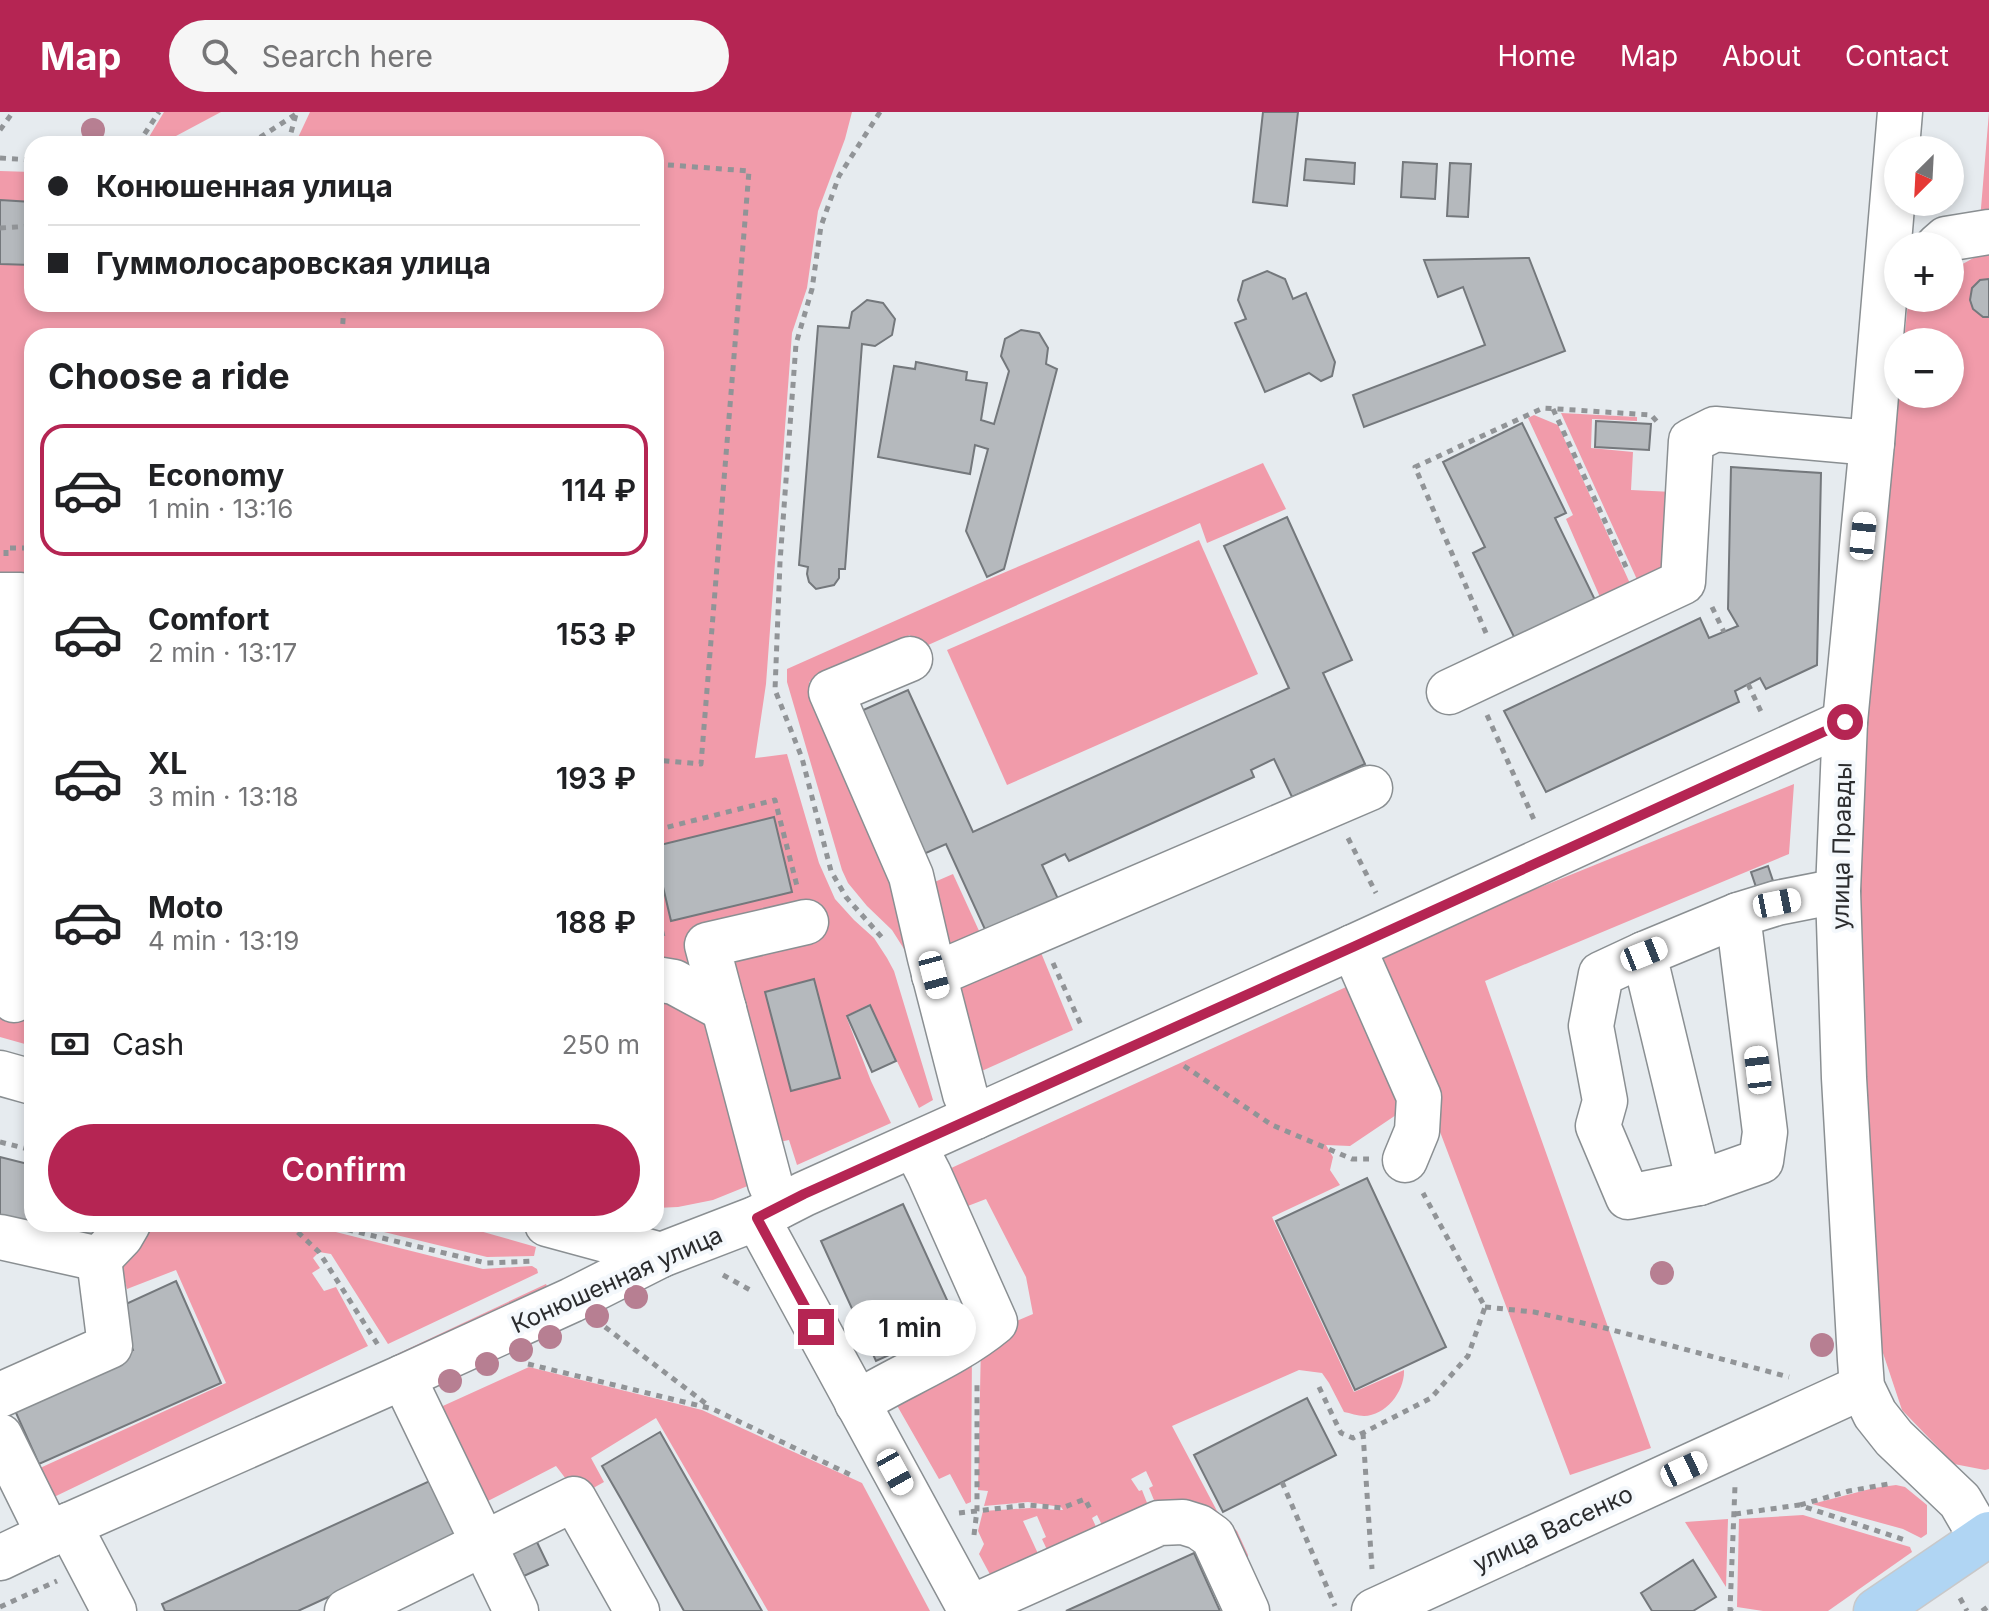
<!DOCTYPE html>
<meta charset="utf-8">
<style>
body{margin:0;font-family:Inter,sans-serif;background:#f6f6f6;color:#202124;height:100vh;display:flex;flex-direction:column;font-size:30px;white-space:nowrap}
*{box-sizing:border-box;margin:0}
p{font-size:26px;color:#757577}
.icon{flex:none;width:44px;height:44px;fill:none;stroke:currentColor;stroke-width:2;stroke-linecap:round;stroke-linejoin:round}
.map{position:relative;flex:1;overflow:hidden}
.sheet{position:absolute;left:24px;top:216px;width:640px;height:904px;display:flex;flex-direction:column;background:#fff;border-radius:24px;box-shadow:0 4px 12px #0003}
.sheet>*{flex:none}
.banner{position:absolute;left:24px;top:24px;width:640px;height:176px;border-radius:24px;box-shadow:0 4px 12px #0003;display:grid;align-content:center;height:176px;padding:0 24px;background:#fff}
.needle{width:52px;rotate:204deg}
.tools{position:absolute;left:1884px;top:24px;display:grid;gap:16px}
.tools a{display:grid;place-items:center;width:80px;height:80px;border-radius:50%;background:#fff;box-shadow:0 4px 12px #0003;font-size:40px}
.end{position:absolute;width:36px;height:36px;margin:-18px;border:10px solid #b52553;background:#fff;box-shadow:0 0 0 4px #fff}
.from{border-radius:50%}
.bubble{position:absolute;height:56px;border-radius:28px;background:#fff;box-shadow:0 4px 12px #0003;font-size:26px;font-weight:600;line-height:56px;text-align:center}
.car{position:absolute;width:24px;height:48px;margin:-24px -12px;border-radius:10px;box-shadow:0 0 6px 2px #0007;background:linear-gradient(#fff 24%,#345 0 40%,#fff 0 76%,#345 0 86%,#fff 0)}
.banner b{display:flex;align-items:center;gap:28px;height:76px;font-size:30px}
.banner b+b{border-top:2px solid #e0e0e0}
.banner i{width:20px;height:20px;background:#202124}
ul{padding:0;list-style:none}
li{display:flex;align-items:center;gap:24px;height:132px;margin:0 16px 12px;padding:0 8px;border:4px solid transparent;border-radius:24px}
li div{flex:1}
li b{display:block;font-size:30px}
li em{font-style:normal;font-weight:600}
li.on{border-color:#b52553}
li>.icon{width:72px;height:72px;stroke-width:1.5}
h2{padding:0 24px;font-size:36px;line-height:96px}
.pay{display:flex;align-items:center;gap:20px;height:88px;padding:0 24px;font-size:30px}
.pay p{margin-inline-start:auto}
.button{display:flex;gap:16px;margin-top:auto;padding:16px 24px}
.button a{flex:1;height:92px;border-radius:48px;background:#b52553;color:#fff;font-size:32px;font-weight:600;line-height:92px;text-align:center}
header{display:flex;align-items:center;gap:48px;box-sizing:border-box;height:112px;padding:0 40px;background:#b52553;color:#fff}
header strong{font-size:38px}
nav{display:flex;gap:44px;margin-inline-start:auto;font-size:28px}
.search{width:560px;height:72px;background:#f6f6f6;display:flex;align-items:center;gap:20px;box-sizing:border-box;padding:0 28px;border-radius:44px;color:#757577;font-size:30px}
.map>svg:first-child{display:block}
</style>
<header>
<strong>Map</strong>
<div class="search"><svg class="icon" aria-label="search" viewBox="0 0 24 24"><circle cx="10" cy="10" r="6"/><path d="M15 15l6 6"/></svg>Search here</div>
<nav><a>Home</a><a>Map</a><a>About</a><a>Contact</a></nav>
</header>
<div class="map">
<svg width="1989" height="1499" viewBox="0 0 1989 1499">
<rect width="100%" height="100%" fill="#e6ebef"/>
<g fill="#f19baa">
<polygon points="164,0 221,0 161,32 147,32 149,25"/>
<polygon points="310,0 852,0 845,27 818,99 807,176 792,221 766,572 755,646 787,642 819,751 835,787 854,808 874,826 887,846 894,859 933,988 919,996 870,892 846,904 871,969 891,1011 797,1053 789,1028 779,1030 755,1071 713,1088 678,1095 656,1096 656,224 32,224 32,934 0,925 0,152 32,153 32,192 656,192 656,32 295,32"/>
<polygon points="1989,0 1989,1357 1985,1358 1954,1352 1902,1298 1880,1232 1853,779 1868,595 1898,282 1950,282 1950,230 1904,230 1908,191 1912,186 1950,186 1950,159 1977,144"/>
<polygon points="0,59 32,60 32,90 0,88"/>
<polygon points="1561,301 1637,305 1637,309 1592,307 1591,336 1633,340 1631,378 1673,380 1670,452 1640,474"/>
<polygon points="1534,303 1558,313 1633,478 1603,492 1566,407 1573,403 1528,306"/>
<polygon points="1263,351 1286,397 1207,431 1200,411 917,538 910,523 809,570 878,724 911,854 904,837 892,818 867,794 848,771 842,758 787,570 787,557 989,467"/>
<polygon points="1199,428 1258,562 1007,673 947,538"/>
<polygon points="1794,672 1789,742 1485,869 1651,1336 1570,1363 1373,843"/>
<polygon points="953,762 980,821 939,838 923,775"/>
<polygon points="1037,831 1073,918 975,962 951,870"/>
<path d="M1357,870L1407,972L1399,1001L1350,1034L1326,1033L1333,1045L1330,1058L1340,1073L1272,1105L1354,1280L1404,1258C1405,1279 1386,1304 1364,1304C1358,1304 1350,1301 1344,1300L1329,1271L1322,1261L1299,1258L1172,1314L1217,1399L1237,1419L1248,1443V1446L1243,1450L1156,1393L1149,1376L1153,1374L1146,1359L1131,1367L1139,1379L1142,1378L1149,1396L1104,1417L1097,1403L1092,1406L1098,1419L1049,1442L1042,1427L1046,1425L1037,1404L1023,1409L1040,1446L993,1468L979,1442L984,1432L978,1419L983,1399L1030,1396L1063,1398L1061,1395L1028,1390L984,1394L988,1379L978,1378L981,1231L1002,1215L1033,1202L1026,1165L986,1087L960,1097L949,1057Z"/>
<polygon points="150,1112 304,1112 483,1157 532,1154 537,1157 538,1161 388,1232 331,1142 319,1140 313,1146 320,1156 312,1161 324,1179 336,1175 368,1234 54,1385 40,1356 226,1271 176,1158 127,1177 119,1150"/>
<polygon points="351,1112 455,1112 536,1135 534,1144 487,1145"/>
<polygon points="546,1172 549,1179 398,1250 395,1243"/>
<polygon points="972,1236 971,1390 966,1392 950,1362 939,1367 891,1283"/>
<polygon points="529,1255 702,1298 862,1371 930,1499 768,1499 656,1306 591,1346 604,1370 579,1384 556,1354 484,1391 434,1298"/>
<polygon points="1896,1373 1905,1375 1927,1393 1927,1422 1921,1426 1903,1417 1812,1392 1874,1376"/>
<polygon points="1803,1403 1910,1435 1912,1440 1828,1499 1763,1499 1737,1495 1739,1407"/>
<polygon points="1728,1407 1726,1475 1685,1410"/>
</g>
<g fill="#b5b9bd" stroke="#74787c" stroke-width="2">
<polygon points="1263,0 1298,0 1287,94 1253,90"/>
<polygon points="1306,47 1355,51 1354,72 1304,68"/>
<polygon points="1403,50 1437,52 1435,87 1401,85"/>
<polygon points="1450,51 1471,52 1468,105 1447,104"/>
<polygon points="0,88 32,90 32,153 0,152"/>
<polygon points="1529,146 1565,239 1364,315 1353,283 1485,233 1463,175 1438,185 1424,148"/>
<polygon points="1267,159 1285,167 1293,187 1306,181 1335,250 1332,264 1321,269 1309,261 1265,280 1235,211 1246,207 1238,188 1243,169"/>
<polygon points="1989,167 1989,205 1983,205 1973,197 1970,188 1972,176 1980,168"/>
<polygon points="867,188 883,191 895,207 892,223 875,234 862,232 845,457 839,457 839,466 834,473 816,477 809,470 807,462 808,455 799,453 818,214 849,216 852,200"/>
<polygon points="1021,218 1039,221 1048,236 1046,252 1057,257 1004,457 987,465 966,419 988,337 975,333 970,362 878,345 894,254 915,257 916,250 967,260 966,268 987,271 981,308 994,312 1009,259 1001,244 1005,227"/>
<polygon points="1596,309 1651,312 1649,338 1595,335"/>
<polygon points="1522,311 1566,401 1555,406 1596,490 1516,529 1473,441 1485,435 1443,350"/>
<polygon points="1731,355 1821,361 1817,553 1766,577 1760,566 1735,579 1739,590 1546,680 1504,599 1700,506 1709,526 1738,514 1728,497"/>
<polygon points="1287,405 1352,548 1323,561 1365,652 1292,685 1274,647 1251,658 1254,665 1069,749 1065,742 1042,753 1060,791 988,824 946,732 917,745 852,603 908,578 973,720 1289,576 1224,434"/>
<polygon points="774,705 792,780 671,809 656,745 656,734"/>
<polygon points="1768,754 1773,769 1756,775 1751,760"/>
<polygon points="814,867 840,966 791,979 765,880"/>
<polygon points="870,893 896,949 872,960 847,904"/>
<polygon points="0,1045 32,1053 32,1112 107,1112 101,1137 0,1113"/>
<polygon points="1367,1066 1446,1235 1355,1278 1276,1109"/>
<polygon points="903,1092 958,1212 876,1249 821,1129"/>
<polygon points="176,1169 221,1271 39,1352 12,1292 133,1238 115,1197"/>
<polygon points="1307,1286 1336,1343 1223,1400 1194,1343"/>
<polygon points="660,1320 762,1499 684,1499 621,1387 602,1354"/>
<polygon points="434,1367 461,1424 298,1499 165,1499 162,1492"/>
<polygon points="535,1426 548,1453 524,1464 511,1437"/>
<polygon points="1194,1441 1220,1499 1066,1499"/>
<polygon points="1693,1448 1716,1485 1693,1499 1652,1499 1641,1481"/>
</g>
<g fill="none" stroke-linecap="round" stroke-linejoin="round">
<defs>
<g id="minor">
<polyline points="1900,0 1872,331 1845,610 1838,779 1844,966 1860,1248 1862,1275 1875,1302 1894,1326 1960,1389 1982,1427"/>
<polyline points="1938,134 1946,127 1989,120"/>
<polyline points="0,483 21,483 14,888"/>
<polyline points="910,547 831,580 911,764 930,846 965,982 975,1005"/>
<polyline points="1449,580 1683,470 1691,329 1715,317 1872,331"/>
<polyline points="1353,835 1419,985 1417,1019 1405,1048"/>
<polyline points="1644,842 1601,862 1591,914 1605,989 1598,1014 1628,1085 1699,1071 1761,1049 1765,1020 1738,803 1777,791 1838,779"/>
<polyline points="934,863 1370,676"/>
<polyline points="656,867 674,870 724,897"/>
<polyline points="0,961 32,970"/>
<polyline points="1699,1071 1644,842 1738,803"/>
<polyline points="780,1094 770,1071 707,833 806,810"/>
<polyline points="757,1106 971,1499"/>
<polyline points="547,1112 661,1143"/>
<polyline points="0,1125 99,1147"/>
<polyline points="99,1147 121,1124 128,1112"/>
<polyline points="403,1265 516,1499"/>
<polyline points="0,1283 110,1234 99,1147"/>
<path d="M857,1291C902,1263 954,1244 995,1210L929,1062L914,1033"/>
<polyline points="0,1324 49,1423"/>
<polyline points="69,1413 114,1499"/>
<polyline points="0,1446 69,1413 403,1265 572,1188 661,1143 757,1106 804,1082 1353,835 1845,610"/>
<polyline points="970,1496 1159,1411 1183,1410 1199,1415 1213,1425 1247,1499"/>
<polyline points="347,1499 574,1387 637,1499"/>
<polyline points="1374,1499 1862,1275"/>
</g>
<polyline id="major" points="1876,1499 1989,1422"/>
</defs>
<use href="#minor" stroke="#8a8f92" stroke-width="47"/>
<use href="#major" stroke="#c8c8c9" stroke-width="47"/>
<g stroke="#919497" stroke-width="5" stroke-dasharray="6 6" stroke-linecap="butt">
<polyline points="880,0 839,64 821,114 812,177 796,232 780,450 775,578 802,646 831,759 846,785 885,829"/>
<polyline points="0,18 13,0"/>
<polyline points="138,32 159,0"/>
<polyline points="250,32 299,0"/>
<polyline points="288,32 296,2"/>
<polyline points="357,32 358,27 417,32"/>
<polyline points="0,46 32,48"/>
<polyline points="656,52 749,59 701,652 656,648"/>
<polyline points="0,116 32,114"/>
<polyline points="342,224 344,192"/>
<polyline points="1553,297 1627,457"/>
<polyline points="6,444 6,436 32,436"/>
<polyline points="1712,495 1724,520"/>
<polyline points="1486,521 1415,355 1543,296 1651,303 1659,312"/>
<polyline points="1748,572 1763,604"/>
<polyline points="1487,603 1535,710"/>
<polyline points="656,718 775,688 797,774"/>
<polyline points="1348,726 1376,781"/>
<polyline points="656,795 664,829"/>
<polyline points="1053,851 1082,915"/>
<polyline points="1184,954 1272,1013 1352,1047 1369,1047"/>
<polyline points="0,1030 32,1038"/>
<polyline points="289,1112 319,1140 378,1233"/>
<polyline points="324,1112 486,1151 535,1149"/>
<polyline points="723,1163 752,1179"/>
<polyline points="1485,1195 1534,1200 1605,1216 1789,1265"/>
<polyline points="605,1215 709,1294"/>
<polyline points="528,1252 713,1297 853,1364"/>
<polyline points="1319,1275 1341,1321 1353,1326 1431,1286 1468,1244 1485,1195 1423,1081"/>
<polyline points="1363,1321 1372,1457"/>
<polyline points="1282,1370 1335,1494"/>
<polyline points="1800,1393 1849,1379 1888,1372"/>
<polyline points="959,1401 1028,1393 1062,1396 1085,1387 1091,1399"/>
<polyline points="1735,1402 1799,1393 1908,1429"/>
<polyline points="974,1423 977,1398 977,1269"/>
<polyline points="1960,1486 1967,1499"/>
<polyline points="0,1495 57,1469"/>
<polyline points="1733,1499 1730,1498 1735,1374"/>
<polyline points="1982,1499 1989,1494"/>
</g>
<use href="#minor" stroke="#fff" stroke-width="44"/>
<use href="#major" stroke="#b0d5f3" stroke-width="44"/>
</g>
<g fill="#b77f92">
<circle cx="93" cy="18" r="12"/>
<circle cx="1662" cy="1161" r="12"/>
<circle cx="636" cy="1185" r="12"/>
<circle cx="597" cy="1204" r="12"/>
<circle cx="550" cy="1225" r="12"/>
<circle cx="1822" cy="1233" r="12"/>
<circle cx="521" cy="1238" r="12"/>
<circle cx="487" cy="1252" r="12"/>
<circle cx="450" cy="1269" r="12"/>
</g>
<g fill="none" stroke-linecap="round" stroke-linejoin="round">
<polyline stroke="#b52553" stroke-width="10" points="816,1215 757,1106 804,1082 1353,835 1845,610"/>
</g>
<g text-anchor="middle" stroke-width="8" stroke-linejoin="round" paint-order="stroke">
<g font-size="24" fill="#2b2c2e" stroke="#f4f8fc">
<text transform="translate(1842 734) rotate(-89)" y="8">улица Правды</text>
<text transform="translate(617 1168) rotate(-24)" y="8">Конюшенная улица</text>
<text transform="translate(1553 1417) rotate(-25)" y="8">улица Васенко</text>
</g>
</g>
</svg>
<div class="tools">
<a><svg class="needle" viewBox="-14 -14 28 28"><path d="M0-13l5 13h-10z" fill="#e53935"/><path d="M0 13l5-13h-10z" fill="#757577"/></svg></a>
<a>+</a>
<a>−</a>
</div>
<i class="end from" style="left:1845px;top:610px"></i>
<i class="end" style="left:816px;top:1215px"></i>
<div class="bubble" style="left:844px;top:1188px;width:132px">1 min</div>
<i class="car" style="left:1863px;top:424px;rotate:6deg"></i>
<i class="car" style="left:1777px;top:791px;rotate:79deg"></i>
<i class="car" style="left:1644px;top:842px;rotate:68deg"></i>
<i class="car" style="left:934px;top:863px;rotate:165deg"></i>
<i class="car" style="left:1758px;top:958px;rotate:353deg"></i>
<i class="car" style="left:1684px;top:1357px;rotate:65deg"></i>
<i class="car" style="left:895px;top:1360px;rotate:151deg"></i>
<div class="banner">
<b><i class="from"></i>Конюшенная улица</b>
<b><i></i>Гуммолосаровская улица</b>
</div>
<section class="sheet">
<h2>Choose a ride</h2>
<ul>
<li class="on"><svg class="icon" aria-label="car" viewBox="0 0 24 24"><path d="M5 17H2v-5l4-1 3-4h7l3 4 3 1v5h-3M9 17h6M6 11h13"/><circle cx="7" cy="17" r="2"/><circle cx="17" cy="17" r="2"/></svg><div><b>Economy</b><p>1 min · 13:16</p></div><em>114 ₽</em></li>
<li><svg class="icon" aria-label="car" viewBox="0 0 24 24"><path d="M5 17H2v-5l4-1 3-4h7l3 4 3 1v5h-3M9 17h6M6 11h13"/><circle cx="7" cy="17" r="2"/><circle cx="17" cy="17" r="2"/></svg><div><b>Comfort</b><p>2 min · 13:17</p></div><em>153 ₽</em></li>
<li><svg class="icon" aria-label="car" viewBox="0 0 24 24"><path d="M5 17H2v-5l4-1 3-4h7l3 4 3 1v5h-3M9 17h6M6 11h13"/><circle cx="7" cy="17" r="2"/><circle cx="17" cy="17" r="2"/></svg><div><b>XL</b><p>3 min · 13:18</p></div><em>193 ₽</em></li>
<li><svg class="icon" aria-label="car" viewBox="0 0 24 24"><path d="M5 17H2v-5l4-1 3-4h7l3 4 3 1v5h-3M9 17h6M6 11h13"/><circle cx="7" cy="17" r="2"/><circle cx="17" cy="17" r="2"/></svg><div><b>Moto</b><p>4 min · 13:19</p></div><em>188 ₽</em></li>
</ul>
<div class="pay"><svg class="icon" aria-label="cash" viewBox="0 0 24 24"><path d="M3 7h18v10H3z"/><circle cx="12" cy="12" r="2"/></svg>Cash<p>250 m</p></div>
<div class="button"><a>Confirm</a></div>
</section>
</div>
